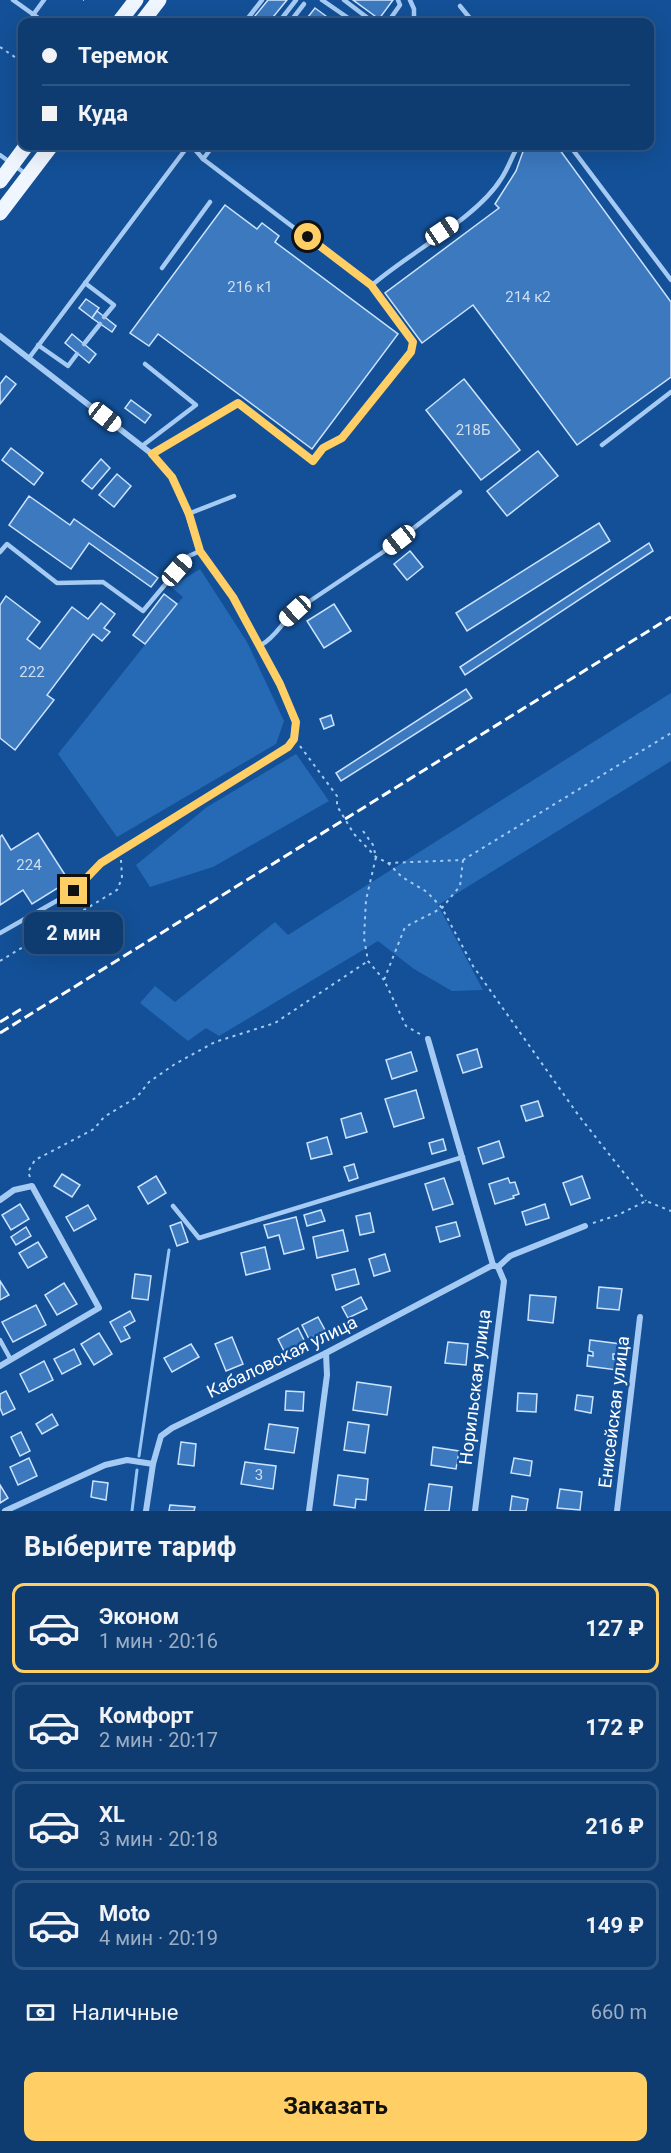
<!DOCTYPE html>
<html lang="ru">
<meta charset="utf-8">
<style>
body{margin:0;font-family:Roboto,sans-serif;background:#174376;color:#f1f3f6;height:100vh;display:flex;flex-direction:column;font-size:22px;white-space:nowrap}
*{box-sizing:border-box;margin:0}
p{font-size:20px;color:#9badc3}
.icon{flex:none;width:33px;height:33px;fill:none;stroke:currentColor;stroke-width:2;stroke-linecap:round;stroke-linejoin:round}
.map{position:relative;height:1511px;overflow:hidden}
.details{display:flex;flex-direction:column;background:#0e3c71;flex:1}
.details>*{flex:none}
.guide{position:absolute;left:18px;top:18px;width:636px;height:132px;border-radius:12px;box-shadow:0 6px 24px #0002,0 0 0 2px #2e5684;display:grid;align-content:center;height:132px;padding:0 24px;background:#0e3c71}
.end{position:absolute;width:27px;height:27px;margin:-14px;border:8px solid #ffcf66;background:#111;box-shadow:0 0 0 3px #111}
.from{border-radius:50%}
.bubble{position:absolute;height:42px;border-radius:12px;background:#0e3c71;box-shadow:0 6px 24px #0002,0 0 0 2px #2e5684;font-size:20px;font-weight:700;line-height:42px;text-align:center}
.car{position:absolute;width:18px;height:36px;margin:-18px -9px;border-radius:8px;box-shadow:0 0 4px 2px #0007;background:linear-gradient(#fff 24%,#345 0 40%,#fff 0 76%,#345 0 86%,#fff 0)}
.guide b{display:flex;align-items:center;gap:21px;height:57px;font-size:22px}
.guide b+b{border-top:2px solid #2e5684}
.guide i{width:15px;height:15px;background:#f1f3f6}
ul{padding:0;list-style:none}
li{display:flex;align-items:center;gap:18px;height:90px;margin:0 12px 9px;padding:0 12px;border:3px solid #2e5684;border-radius:12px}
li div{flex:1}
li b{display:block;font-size:22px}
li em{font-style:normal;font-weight:700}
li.selected{border-color:#ffcf66}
li>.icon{width:54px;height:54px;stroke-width:1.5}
h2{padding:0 24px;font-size:27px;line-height:72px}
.pay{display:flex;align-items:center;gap:15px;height:66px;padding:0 24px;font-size:22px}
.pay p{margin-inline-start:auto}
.primary-button{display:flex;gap:12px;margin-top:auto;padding:12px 24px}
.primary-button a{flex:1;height:69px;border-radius:12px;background:#ffcf66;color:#111;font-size:24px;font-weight:700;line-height:69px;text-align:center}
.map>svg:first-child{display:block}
</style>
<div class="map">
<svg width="671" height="1511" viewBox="0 0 671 1511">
<rect width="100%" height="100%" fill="#135097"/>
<g fill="#266ab6">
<polygon points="200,569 247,642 284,721 276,744 117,837 58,754 183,597 171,587"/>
<polygon points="671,693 671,761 438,905 483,990 452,991 414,969 378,941 219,1036 206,1028 188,1041 140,1003 155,986 175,1002 275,922 288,935"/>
<polygon points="296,754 329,801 213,867 150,887 136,865 207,807"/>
</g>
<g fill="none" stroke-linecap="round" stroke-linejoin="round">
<g stroke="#97c5f6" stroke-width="3">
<polyline points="139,1456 169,1250"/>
<polyline points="132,1511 137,1470"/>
</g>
</g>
<g fill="#3c79bf" stroke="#cce3fd" stroke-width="1.5">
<polygon points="268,0 287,0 269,22 250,22"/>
<polygon points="353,0 393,0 379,19"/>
<polygon points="315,8 334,22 304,22"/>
<polygon points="525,146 557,146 671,302 671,377 577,445 473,305 422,343 385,293 499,208 495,204 516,171"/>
<polygon points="225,205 257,229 262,223 279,236 275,242 398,334 312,449 158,334 149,346 130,333"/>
<polygon points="86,299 99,308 92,318 79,308"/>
<polygon points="97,311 116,326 112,332 92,318"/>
<polygon points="72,334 96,354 89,363 65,343"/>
<polygon points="6,376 16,384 0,404 0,384"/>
<polygon points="464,379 520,450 481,480 426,410"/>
<polygon points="131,400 151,415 145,423 125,408"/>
<polygon points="11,448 43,473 34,485 2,460"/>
<polygon points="538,451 558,476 507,516 487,491"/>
<polygon points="101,459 110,468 92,489 82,481"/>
<polygon points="117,474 131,486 114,507 99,495"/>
<polygon points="29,496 70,525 74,519 158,578 151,587 89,543 71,569 9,525"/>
<polygon points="599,523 610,541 467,631 456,613"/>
<polygon points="649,543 653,551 465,675 460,667"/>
<polygon points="410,551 423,567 407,580 394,564"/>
<polygon points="164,594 177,604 145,644 133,635"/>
<polygon points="6,596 40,622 27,639 40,649 72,607 88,619 101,603 115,614 104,628 110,632 102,641 93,634 47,695 54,700 15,750 0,738 0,605"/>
<polygon points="334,604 351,631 324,648 307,621"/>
<polygon points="466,689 472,698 341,781 336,773"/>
<polygon points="331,715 334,725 324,729 320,719"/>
<polygon points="38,833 69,881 32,904 23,890 0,905 0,837 2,835 11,850"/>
<polygon points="477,1049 482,1067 463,1073 457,1055"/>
<polygon points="411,1052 417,1071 392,1079 386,1060"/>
<polygon points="416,1090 424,1118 394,1127 385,1099"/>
<polygon points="538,1101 543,1116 526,1121 521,1106"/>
<polygon points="361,1113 367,1132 346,1138 341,1119"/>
<polygon points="327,1137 332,1154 311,1159 307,1143"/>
<polygon points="443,1139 446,1150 432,1154 429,1143"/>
<polygon points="499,1141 504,1157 483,1164 478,1148"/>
<polygon points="354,1164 358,1178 349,1181 344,1167"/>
<polygon points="62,1174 80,1185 72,1197 54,1186"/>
<polygon points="156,1176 166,1193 148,1204 138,1187"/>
<polygon points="582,1176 590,1198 571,1205 563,1183"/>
<polygon points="444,1178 453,1204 433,1210 425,1184"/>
<polygon points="508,1178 510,1183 515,1182 519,1194 513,1196 514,1198 495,1204 489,1184"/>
<polygon points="20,1204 29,1219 11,1230 2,1215"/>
<polygon points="545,1204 549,1218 526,1225 522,1212"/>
<polygon points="88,1205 96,1219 74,1231 66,1217"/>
<polygon points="321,1210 325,1221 307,1226 304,1215"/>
<polygon points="370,1213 374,1232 360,1235 356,1216"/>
<polygon points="296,1217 304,1249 284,1254 279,1235 268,1238 264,1225"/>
<polygon points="181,1222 188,1242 177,1246 170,1226"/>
<polygon points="456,1222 460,1236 440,1242 436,1227"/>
<polygon points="26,1227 31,1236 16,1245 11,1237"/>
<polygon points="343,1230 348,1251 317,1258 313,1237"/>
<polygon points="38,1242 47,1257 28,1268 19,1253"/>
<polygon points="265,1247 270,1269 246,1275 241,1253"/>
<polygon points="385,1254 390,1271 374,1276 369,1259"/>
<polygon points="355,1269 359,1284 336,1290 332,1275"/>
<polygon points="135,1274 151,1276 148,1300 132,1298"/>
<polygon points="0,1281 9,1295 0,1300"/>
<polygon points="64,1283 77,1304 57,1315 45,1295"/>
<polygon points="599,1287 622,1289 619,1310 597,1308"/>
<polygon points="530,1295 556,1297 553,1323 528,1320"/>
<polygon points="361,1297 367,1309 348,1318 342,1307"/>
<polygon points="36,1305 46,1325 13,1342 2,1322"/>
<polygon points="130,1311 135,1321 124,1327 130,1338 121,1342 110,1322"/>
<polygon points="318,1317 325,1330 309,1339 302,1325"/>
<polygon points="298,1328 305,1342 285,1353 278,1339"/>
<polygon points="99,1333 112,1354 94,1365 81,1344"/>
<polygon points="232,1337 243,1364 226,1371 215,1344"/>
<polygon points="590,1340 621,1344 619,1354 613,1354 613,1359 619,1360 617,1370 587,1366 588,1355 593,1356 593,1352 589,1351"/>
<polygon points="448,1342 468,1344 466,1365 445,1363"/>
<polygon points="191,1344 199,1357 172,1372 164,1358"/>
<polygon points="74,1349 81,1364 62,1374 54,1359"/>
<polygon points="44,1361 53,1380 29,1392 20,1374"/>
<polygon points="357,1382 391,1387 387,1415 353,1410"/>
<polygon points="6,1391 15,1409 3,1415 0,1408 0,1394"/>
<polygon points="286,1391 304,1392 303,1411 285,1410"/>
<polygon points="518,1393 537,1394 536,1412 517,1411"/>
<polygon points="577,1395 593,1397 591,1413 575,1410"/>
<polygon points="52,1414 58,1425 42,1434 36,1424"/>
<polygon points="348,1422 369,1425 365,1453 344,1450"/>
<polygon points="269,1424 298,1428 294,1453 265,1449"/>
<polygon points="21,1432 30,1451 20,1456 11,1437"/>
<polygon points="181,1442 196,1444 194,1466 178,1464"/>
<polygon points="433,1447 459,1451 456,1469 431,1465"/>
<polygon points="29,1458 37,1476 18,1485 10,1467"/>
<polygon points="514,1458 532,1461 530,1476 511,1473"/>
<polygon points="245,1462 276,1466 273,1489 241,1484"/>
<polygon points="338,1475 368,1479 366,1500 356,1499 355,1508 334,1505"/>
<polygon points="93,1481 108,1483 106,1500 91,1497"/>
<polygon points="429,1484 452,1487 449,1511 425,1511"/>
<polygon points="0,1485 8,1498 0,1503"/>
<polygon points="560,1489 582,1492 580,1510 557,1508"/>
<polygon points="512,1496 528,1499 526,1511 510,1511"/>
<polygon points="170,1505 195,1507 194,1511 169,1511"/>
</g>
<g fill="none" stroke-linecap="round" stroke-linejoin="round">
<g stroke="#a5caf3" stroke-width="2" stroke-dasharray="3 4.5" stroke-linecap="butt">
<polyline points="83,0 84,0"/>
<polyline points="0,47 22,62"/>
<polyline points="300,746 337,796 337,806 354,834 376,857 388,863 463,860 671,733"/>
<polyline points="363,831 373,845 376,857 366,900 364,938 368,961 384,980"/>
<polyline points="388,863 402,877 427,892 442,908 473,966 579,1116 646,1201"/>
<polyline points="0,961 117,890 122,878 121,860"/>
<polyline points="420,1034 406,1026 384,980 405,927 442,908 460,886 463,860"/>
<polyline points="30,1177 28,1172 35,1160 94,1129 104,1117 137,1097 149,1082 175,1064 215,1042 275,1023 368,961"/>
<polyline points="593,1223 618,1215 646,1201 671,1211"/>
</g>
<g stroke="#a5caf3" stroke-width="4.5">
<polyline points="13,0 44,22"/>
<polyline points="322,0 354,22"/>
<polyline points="344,0 373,22"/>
<polyline points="410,0 414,9 414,22"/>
<polyline points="460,6 473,22"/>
<polyline points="33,15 44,0"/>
<polyline points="245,22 262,0"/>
<polyline points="279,22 296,0"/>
<polyline points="290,22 304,4"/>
<polyline points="388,22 400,5 398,0"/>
<path d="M192,146L203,159L371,286C407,254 477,218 501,179C508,169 512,156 518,146"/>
<polyline points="570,146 671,280"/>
<polyline points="0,155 26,174"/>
<polyline points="203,159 213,146"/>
<polyline points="162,268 210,202"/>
<polyline points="85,283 114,305 104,317"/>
<polyline points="84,344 100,324"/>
<polyline points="38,345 68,366 77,354"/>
<polyline points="29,358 188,146"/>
<polyline points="602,445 671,392"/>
<polyline points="142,446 196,405 145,364"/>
<polyline points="152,454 238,403 313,461 323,448 342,438 411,352 413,341 371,286"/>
<polyline points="188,514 234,496"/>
<polyline points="0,552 7,544 57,583 103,582 143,611 189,556 200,551"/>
<path d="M261,645C276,637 282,622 295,611L383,552L460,492"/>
<polyline points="0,933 74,891 101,863"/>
<polyline points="173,1206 199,1238 463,1157"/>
<polyline points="0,1340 11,1360"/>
</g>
<g stroke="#a5caf3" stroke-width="6">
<polyline points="0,336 152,454 172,477 188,514 200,551 233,597 280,684 295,722 294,739 288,747 101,863"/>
<polyline points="428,1039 493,1265"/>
<polyline points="0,1200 14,1190 32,1186 99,1308 0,1366"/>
<polyline points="498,1267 510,1256 585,1226"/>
<polyline points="5,1511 105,1465 127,1460 153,1464 161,1436 172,1428 326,1353 493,1265 498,1267"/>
<polyline points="146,1511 153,1464"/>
<polyline points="309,1511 327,1375 326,1353"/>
<polyline points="475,1511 504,1281 498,1267"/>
<polyline points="617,1511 640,1317"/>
</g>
<g stroke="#f0f6ff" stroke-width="15">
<polyline points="119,22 136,0"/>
<polyline points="142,22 159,0"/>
<polyline points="0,181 26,146"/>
<polyline points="0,213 51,146"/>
</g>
<g stroke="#fff" stroke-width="3" stroke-dasharray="10 4.5" stroke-linecap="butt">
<polyline points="0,1022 23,1008"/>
<polyline points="0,1033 671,617"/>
</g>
</g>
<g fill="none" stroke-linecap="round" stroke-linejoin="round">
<polyline stroke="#ffcf66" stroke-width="8" points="74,891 101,863 288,747 294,739 296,722 280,684 233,597 200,551 189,514 172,477 152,454 238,403 313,461 323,448 342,438 411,352 413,342 371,285 308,237"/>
</g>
<g text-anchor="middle" stroke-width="5" stroke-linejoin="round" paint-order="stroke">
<g font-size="15" fill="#cedeef">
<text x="250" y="292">216 к1</text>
<text x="528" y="302">214 к2</text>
<text x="473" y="435">218Б</text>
<text x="32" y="677">222</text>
<text x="29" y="870">224</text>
<text x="259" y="1480">3</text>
</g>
<g font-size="18" fill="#fff" stroke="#135097">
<text transform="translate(282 1357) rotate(-26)" y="6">Кабаловская улица</text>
<text transform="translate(475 1387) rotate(-83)" y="6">Норильская улица</text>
<text transform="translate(614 1412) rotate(-83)" y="6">Енисейская улица</text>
</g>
</g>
</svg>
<i class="end from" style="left:308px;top:237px"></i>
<i class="end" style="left:74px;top:891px"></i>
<div class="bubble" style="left:24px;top:912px;width:99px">2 мин</div>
<i class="car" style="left:442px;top:231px;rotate:56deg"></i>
<i class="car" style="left:105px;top:417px;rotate:128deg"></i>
<i class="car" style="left:399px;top:540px;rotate:232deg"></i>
<i class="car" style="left:177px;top:570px;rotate:41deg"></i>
<i class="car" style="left:295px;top:611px;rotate:228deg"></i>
<div class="guide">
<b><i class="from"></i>Теремок</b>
<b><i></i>Куда</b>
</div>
</div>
<section class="details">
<h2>Выберите тариф</h2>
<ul>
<li class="selected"><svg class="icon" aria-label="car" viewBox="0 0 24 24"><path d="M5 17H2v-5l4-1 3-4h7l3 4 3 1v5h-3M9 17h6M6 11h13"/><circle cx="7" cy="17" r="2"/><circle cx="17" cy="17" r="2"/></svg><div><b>Эконом</b><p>1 мин · 20:16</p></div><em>127 ₽</em></li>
<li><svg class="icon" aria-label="car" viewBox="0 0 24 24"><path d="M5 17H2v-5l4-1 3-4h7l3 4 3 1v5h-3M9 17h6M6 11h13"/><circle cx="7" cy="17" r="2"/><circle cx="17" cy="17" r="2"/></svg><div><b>Комфорт</b><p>2 мин · 20:17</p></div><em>172 ₽</em></li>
<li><svg class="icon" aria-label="car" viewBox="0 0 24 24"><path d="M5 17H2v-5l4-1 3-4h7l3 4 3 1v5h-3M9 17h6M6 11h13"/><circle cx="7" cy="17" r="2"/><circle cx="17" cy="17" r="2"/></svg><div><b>XL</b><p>3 мин · 20:18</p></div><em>216 ₽</em></li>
<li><svg class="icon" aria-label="car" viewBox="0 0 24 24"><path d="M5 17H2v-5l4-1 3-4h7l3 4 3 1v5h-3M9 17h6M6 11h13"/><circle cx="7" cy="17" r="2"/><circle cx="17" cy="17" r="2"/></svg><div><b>Moto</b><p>4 мин · 20:19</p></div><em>149 ₽</em></li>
</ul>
<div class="pay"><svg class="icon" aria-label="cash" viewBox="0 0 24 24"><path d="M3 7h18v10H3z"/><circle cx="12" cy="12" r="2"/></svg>Наличные<p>660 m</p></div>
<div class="primary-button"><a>Заказать</a></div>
</section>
